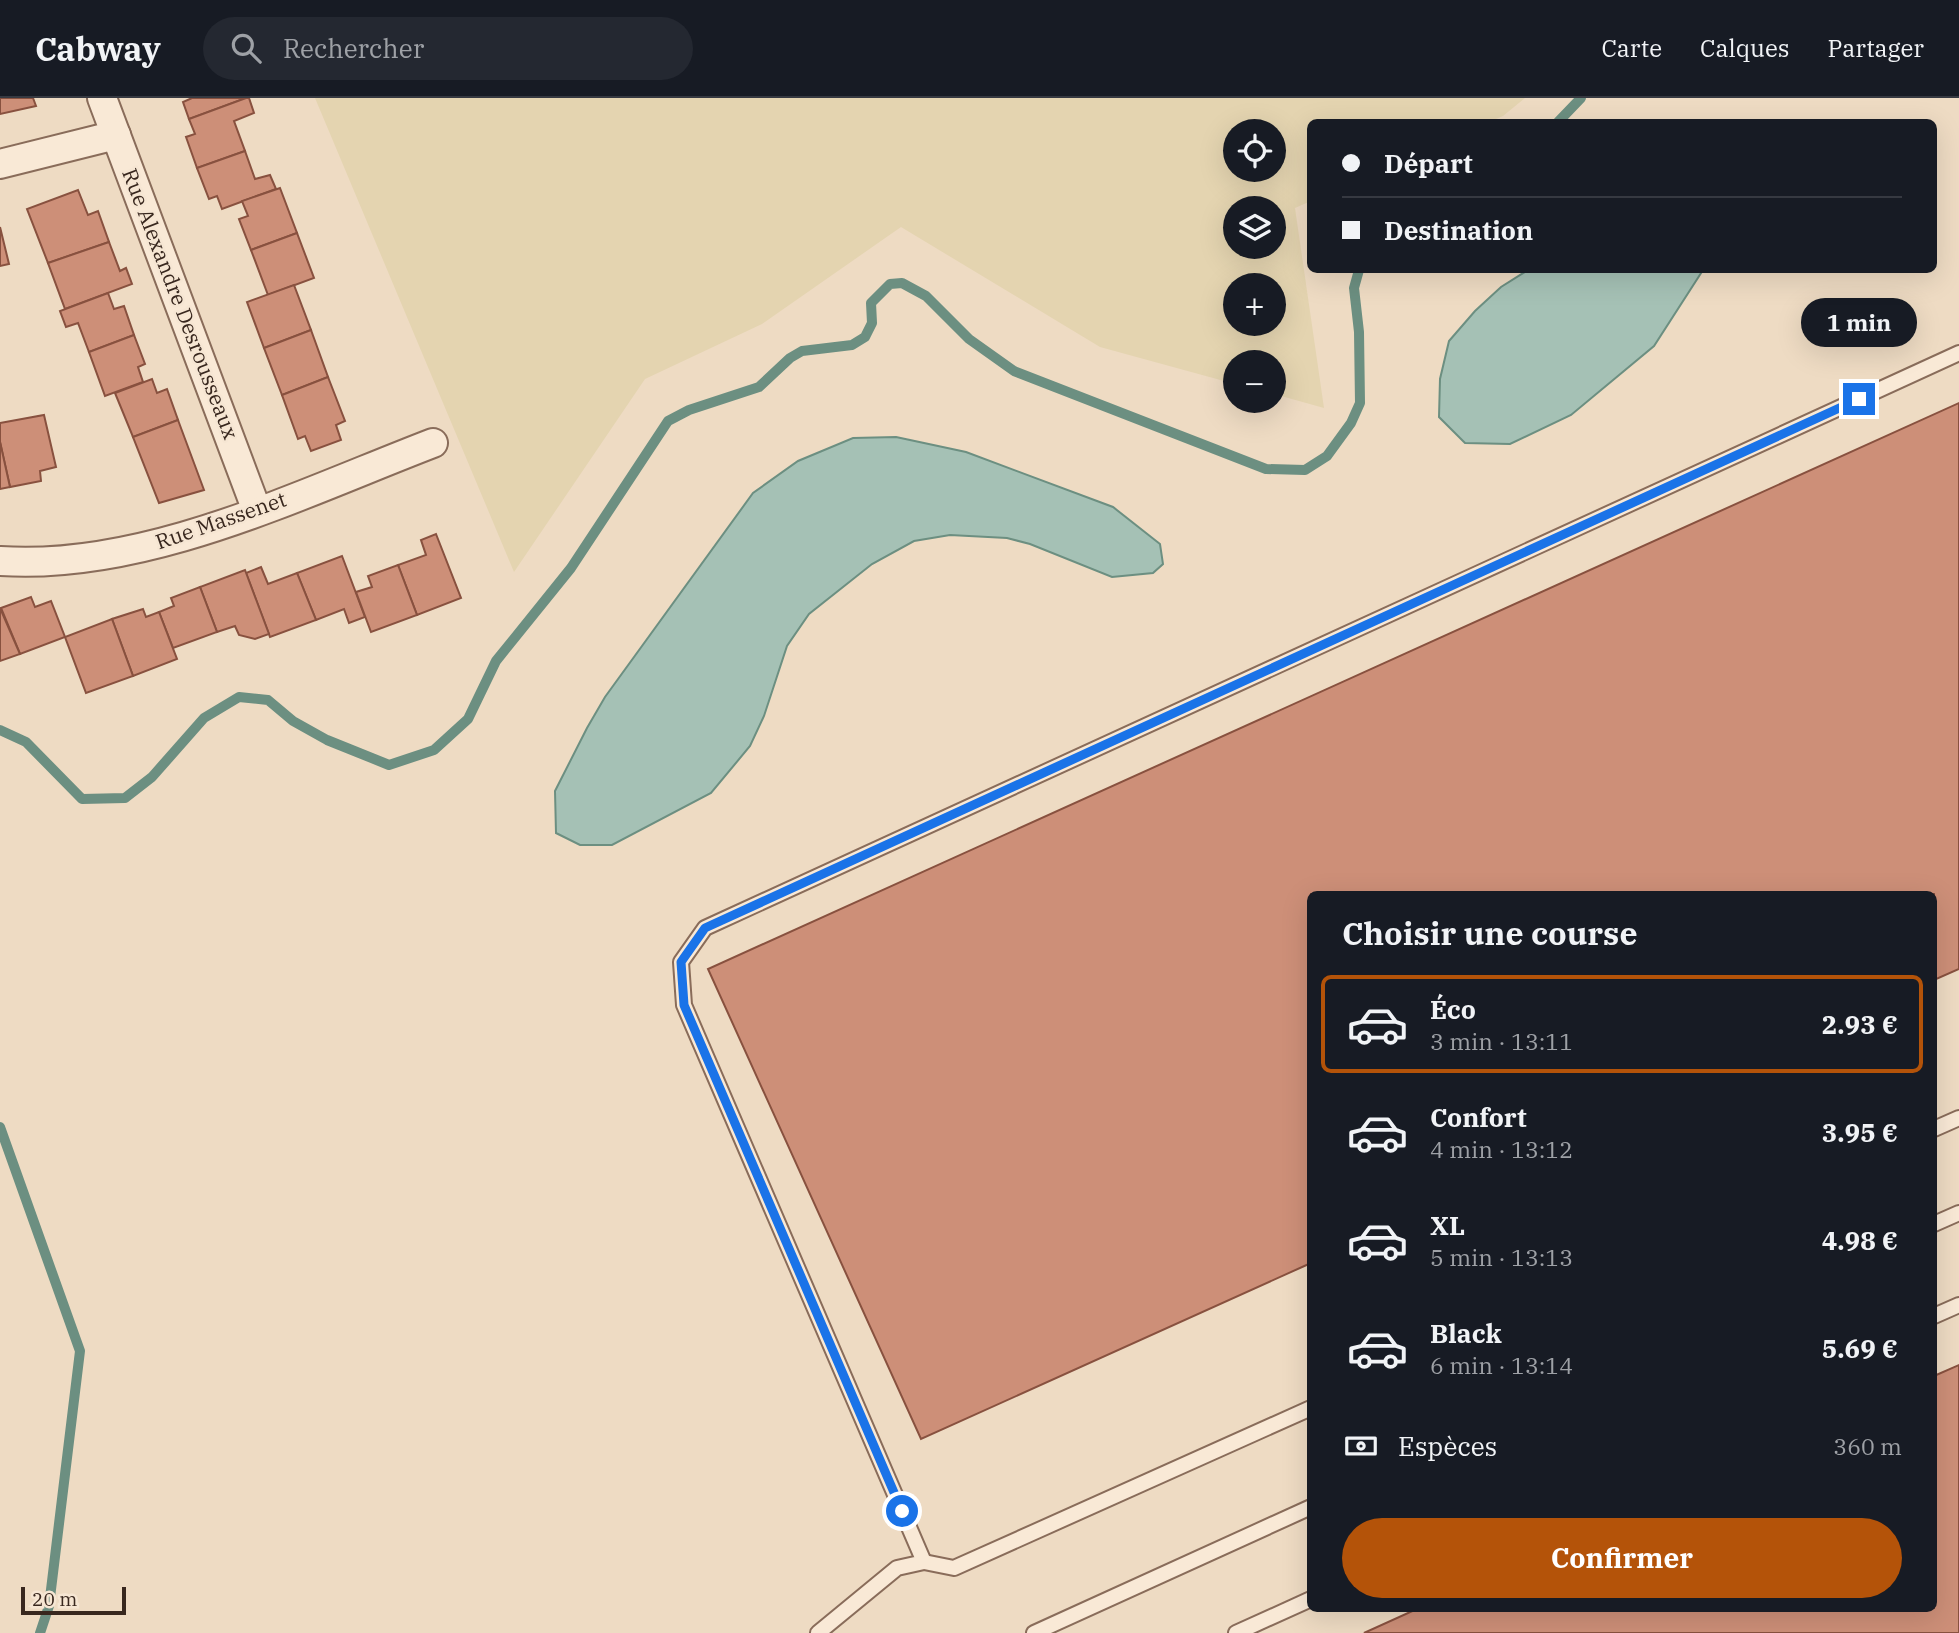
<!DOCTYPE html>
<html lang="fr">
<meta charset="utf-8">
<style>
body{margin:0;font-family:"IBM Plex Serif",serif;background:#242831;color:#f1f3f6;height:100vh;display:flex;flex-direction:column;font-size:26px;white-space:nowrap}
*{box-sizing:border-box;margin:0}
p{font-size:23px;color:#9ea1a6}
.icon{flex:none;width:38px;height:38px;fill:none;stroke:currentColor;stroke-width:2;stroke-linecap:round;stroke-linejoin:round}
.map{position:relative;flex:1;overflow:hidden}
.side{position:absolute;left:1307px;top:793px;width:630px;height:721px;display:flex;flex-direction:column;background:#171b24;border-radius:10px;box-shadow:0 7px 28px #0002}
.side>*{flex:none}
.banner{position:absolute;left:1307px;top:21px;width:630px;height:154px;border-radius:10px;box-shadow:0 7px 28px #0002;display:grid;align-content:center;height:154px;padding:0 35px;background:#171b24}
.controls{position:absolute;left:1223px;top:21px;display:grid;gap:14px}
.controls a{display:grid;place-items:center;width:63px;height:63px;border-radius:50%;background:#171b24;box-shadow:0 7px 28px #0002;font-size:35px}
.scale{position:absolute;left:21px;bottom:18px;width:105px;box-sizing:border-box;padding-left:7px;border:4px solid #38271e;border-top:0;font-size:19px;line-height:24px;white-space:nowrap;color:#38271e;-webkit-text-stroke:5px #f6e6d3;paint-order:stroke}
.end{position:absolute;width:32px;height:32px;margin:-16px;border:9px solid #1a73e8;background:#fff;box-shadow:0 0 0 4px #fff}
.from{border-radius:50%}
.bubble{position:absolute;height:49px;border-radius:24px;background:#171b24;box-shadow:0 7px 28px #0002;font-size:23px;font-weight:800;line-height:49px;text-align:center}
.banner b{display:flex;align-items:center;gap:24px;height:66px;font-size:26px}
.banner b+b{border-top:2px solid #363941}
.banner i{width:18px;height:18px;background:#f1f3f6}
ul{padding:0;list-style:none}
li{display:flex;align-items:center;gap:21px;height:98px;margin:0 14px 10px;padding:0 21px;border:4px solid transparent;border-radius:10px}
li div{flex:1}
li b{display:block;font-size:26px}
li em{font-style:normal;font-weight:800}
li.active{border-color:#b45309}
li>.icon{width:63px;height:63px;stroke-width:1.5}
h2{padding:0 35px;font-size:32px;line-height:84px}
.pay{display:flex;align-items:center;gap:18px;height:77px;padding:0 35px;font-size:26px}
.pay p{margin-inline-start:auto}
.button{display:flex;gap:14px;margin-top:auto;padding:14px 35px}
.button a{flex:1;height:80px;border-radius:42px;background:#b45309;color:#fff;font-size:28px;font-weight:800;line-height:80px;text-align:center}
header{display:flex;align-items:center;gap:42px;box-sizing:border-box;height:98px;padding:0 35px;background:#171b24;border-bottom:2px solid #363941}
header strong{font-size:33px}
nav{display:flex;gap:38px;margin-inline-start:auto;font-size:24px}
.search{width:490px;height:63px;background:#242831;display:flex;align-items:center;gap:18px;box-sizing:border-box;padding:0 24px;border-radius:38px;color:#9ea1a6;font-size:26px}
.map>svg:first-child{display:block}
</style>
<header>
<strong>Cabway</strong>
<div class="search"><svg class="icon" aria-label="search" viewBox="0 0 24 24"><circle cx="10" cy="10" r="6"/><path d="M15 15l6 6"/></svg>Rechercher</div>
<nav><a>Carte</a><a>Calques</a><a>Partager</a></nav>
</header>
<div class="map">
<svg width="1959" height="1535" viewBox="0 0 1959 1535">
<rect width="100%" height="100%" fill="#eedbc3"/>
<path fill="#e4d4b0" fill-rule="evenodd" d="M315,0H1525L1503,18L1489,24H1311V103L1295,110L1324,310L1274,296V264H1236L1235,286L1100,249L901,129L762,226L645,281L514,474ZM1236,33H1274V72H1236ZM1236,110H1274V149H1236ZM1236,187H1274V226H1236Z"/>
<g fill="#a5c1b5" stroke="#6c8f81" stroke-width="2">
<polygon points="1528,172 1703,172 1654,248 1571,317 1510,346 1465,345 1439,319 1440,281 1449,243 1475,213 1501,189"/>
<polygon points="896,339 966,354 1113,409 1160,446 1163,466 1153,475 1112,479 1030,446 1007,440 950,437 914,443 872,466 809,516 787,548 764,618 750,648 711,695 612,747 580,747 556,735 555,693 587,630 605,599 753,395 798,363 853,340"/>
</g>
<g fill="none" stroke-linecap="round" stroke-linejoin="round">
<g stroke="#6c8f81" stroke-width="10">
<polyline points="1558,24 1581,0"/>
<polyline points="0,632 26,644 82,701 125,700 152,679 204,620 239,599 268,602 293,623 327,642 389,667 434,652 468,621 496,563 571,470 668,323 689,312 759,289 790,260 802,253 852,247 865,239 872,225 871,205 890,186 902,185 926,198 969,241 1014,273 1266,371 1305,372 1327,358 1351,325 1360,305 1359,234 1354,190 1359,172"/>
<polyline points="0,1029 80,1253 49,1508 40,1535"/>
</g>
</g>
<g fill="#cd8f78" stroke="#88513f" stroke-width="2">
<polygon points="0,0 33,0 36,8 0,16"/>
<polygon points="192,0 246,0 189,21 183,4"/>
<polygon points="246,0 249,0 254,15 234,23 245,53 197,70 186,39 195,36 189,21"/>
<polygon points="245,53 255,81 270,77 276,91 222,111 217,98 209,101 197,70"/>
<polygon points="280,90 297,135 251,152 239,121 248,118 242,103"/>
<polygon points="78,92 88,117 98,113 109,144 48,165 27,111"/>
<polygon points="0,129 9,166 0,168"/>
<polygon points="297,135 314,180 268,197 251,152"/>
<polygon points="109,144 120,173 126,170 132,186 65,211 48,165"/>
<polygon points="294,187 311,232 264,250 247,204"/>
<polygon points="108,195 114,211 124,208 134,237 89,254 78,225 66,229 60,213"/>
<polygon points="311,232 328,279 282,297 264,250"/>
<polygon points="134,237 145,266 138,269 143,284 105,298 89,254"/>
<polygon points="328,279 345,323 336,327 341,342 311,353 305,338 298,341 282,297"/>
<polygon points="152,281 157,295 167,291 178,322 133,339 115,295"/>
<polygon points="1959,305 1959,871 1934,882 1934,796 1311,796 1311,1165 921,1341 708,871"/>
<polygon points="44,317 56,369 40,373 41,383 10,389 0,344 0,325"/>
<polygon points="178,322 204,392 159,405 133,339"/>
<polygon points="0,344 10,389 0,391"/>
<polygon points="436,436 461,500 417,517 398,467 426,457 421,442"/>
<polygon points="342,458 365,519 349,525 344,511 316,522 297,475"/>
<polygon points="398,467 417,517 371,534 356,494 372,489 368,478"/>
<polygon points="261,469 268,486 297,475 316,522 270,539 246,475"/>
<polygon points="245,472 269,536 255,541 239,537 235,528 217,534 200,489"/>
<polygon points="200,489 217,534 173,550 159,514 174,508 171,500"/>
<polygon points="31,499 35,509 51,503 65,539 20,556 1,510"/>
<polygon points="0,510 20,556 0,563"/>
<polygon points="143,511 146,519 159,514 177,561 133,578 112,521"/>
<polygon points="112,521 133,578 86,595 65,539"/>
<polygon points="1959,1267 1959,1535 1364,1535 1419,1510 1934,1510 1934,1278"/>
</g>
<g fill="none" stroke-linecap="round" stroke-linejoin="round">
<defs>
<g id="service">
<polyline points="1934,1031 1959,1020"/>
<polyline points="1934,1126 1959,1115"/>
<polyline points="1934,1218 1959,1207"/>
<polyline points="924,1464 954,1470 1311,1310"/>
<polyline points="818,1535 897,1470 924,1464 684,907 681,864 705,830 1959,255"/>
<polyline points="1034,1535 1311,1409"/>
<polyline points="1236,1535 1311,1501"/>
</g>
<g id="minor">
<polyline points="102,0 257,413"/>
<polyline points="0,66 116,37"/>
<path d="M0,463C145,473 300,396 433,345"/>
</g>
</defs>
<use href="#service" stroke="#896c5a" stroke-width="18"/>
<use href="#minor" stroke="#896c5a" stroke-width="32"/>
<use href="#service" stroke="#f9e9d6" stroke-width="14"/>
<use href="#minor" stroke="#f9e9d6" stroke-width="28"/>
</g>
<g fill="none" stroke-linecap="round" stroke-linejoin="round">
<polyline stroke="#1a73e8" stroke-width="9" points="902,1413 684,907 681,864 705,830 1859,301"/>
</g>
<g text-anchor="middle" stroke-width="5" stroke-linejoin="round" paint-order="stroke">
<g font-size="21" fill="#38271e" stroke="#f6e6d3">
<text transform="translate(180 206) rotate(69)" y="7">Rue Alexandre Desrousseaux</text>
<text transform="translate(221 423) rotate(-19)" y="7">Rue Massenet</text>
</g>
</g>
</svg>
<div class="controls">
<a><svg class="icon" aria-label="locate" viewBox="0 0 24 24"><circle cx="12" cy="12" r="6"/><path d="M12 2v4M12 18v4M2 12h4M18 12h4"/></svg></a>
<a><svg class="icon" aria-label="layers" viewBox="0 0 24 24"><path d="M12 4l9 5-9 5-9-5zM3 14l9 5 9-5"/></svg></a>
<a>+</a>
<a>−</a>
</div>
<div class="scale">20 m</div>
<i class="end from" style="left:902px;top:1413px"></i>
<i class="end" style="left:1859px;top:301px"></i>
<div class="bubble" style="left:1801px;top:200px;width:116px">1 min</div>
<div class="banner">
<b><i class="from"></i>Départ</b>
<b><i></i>Destination</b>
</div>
<section class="side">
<h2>Choisir une course</h2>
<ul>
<li class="active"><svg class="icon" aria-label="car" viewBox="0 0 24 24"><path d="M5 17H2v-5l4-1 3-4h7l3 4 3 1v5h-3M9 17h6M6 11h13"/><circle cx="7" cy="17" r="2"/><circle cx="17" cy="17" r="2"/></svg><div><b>Éco</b><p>3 min · 13:11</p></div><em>2.93 €</em></li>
<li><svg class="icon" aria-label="car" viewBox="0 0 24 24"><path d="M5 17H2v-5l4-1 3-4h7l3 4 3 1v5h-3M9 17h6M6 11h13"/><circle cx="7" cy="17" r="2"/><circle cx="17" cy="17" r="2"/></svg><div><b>Confort</b><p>4 min · 13:12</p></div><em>3.95 €</em></li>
<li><svg class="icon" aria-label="car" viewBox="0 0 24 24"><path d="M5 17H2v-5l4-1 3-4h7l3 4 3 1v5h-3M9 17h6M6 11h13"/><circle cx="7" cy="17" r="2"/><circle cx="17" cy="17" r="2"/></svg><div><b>XL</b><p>5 min · 13:13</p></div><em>4.98 €</em></li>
<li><svg class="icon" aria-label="car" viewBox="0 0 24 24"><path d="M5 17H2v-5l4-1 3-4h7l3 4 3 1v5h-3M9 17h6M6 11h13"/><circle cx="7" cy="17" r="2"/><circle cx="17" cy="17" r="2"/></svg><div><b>Black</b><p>6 min · 13:14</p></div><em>5.69 €</em></li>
</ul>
<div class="pay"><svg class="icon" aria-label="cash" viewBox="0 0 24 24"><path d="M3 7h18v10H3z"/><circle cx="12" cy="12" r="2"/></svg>Espèces<p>360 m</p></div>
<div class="button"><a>Confirmer</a></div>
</section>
</div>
